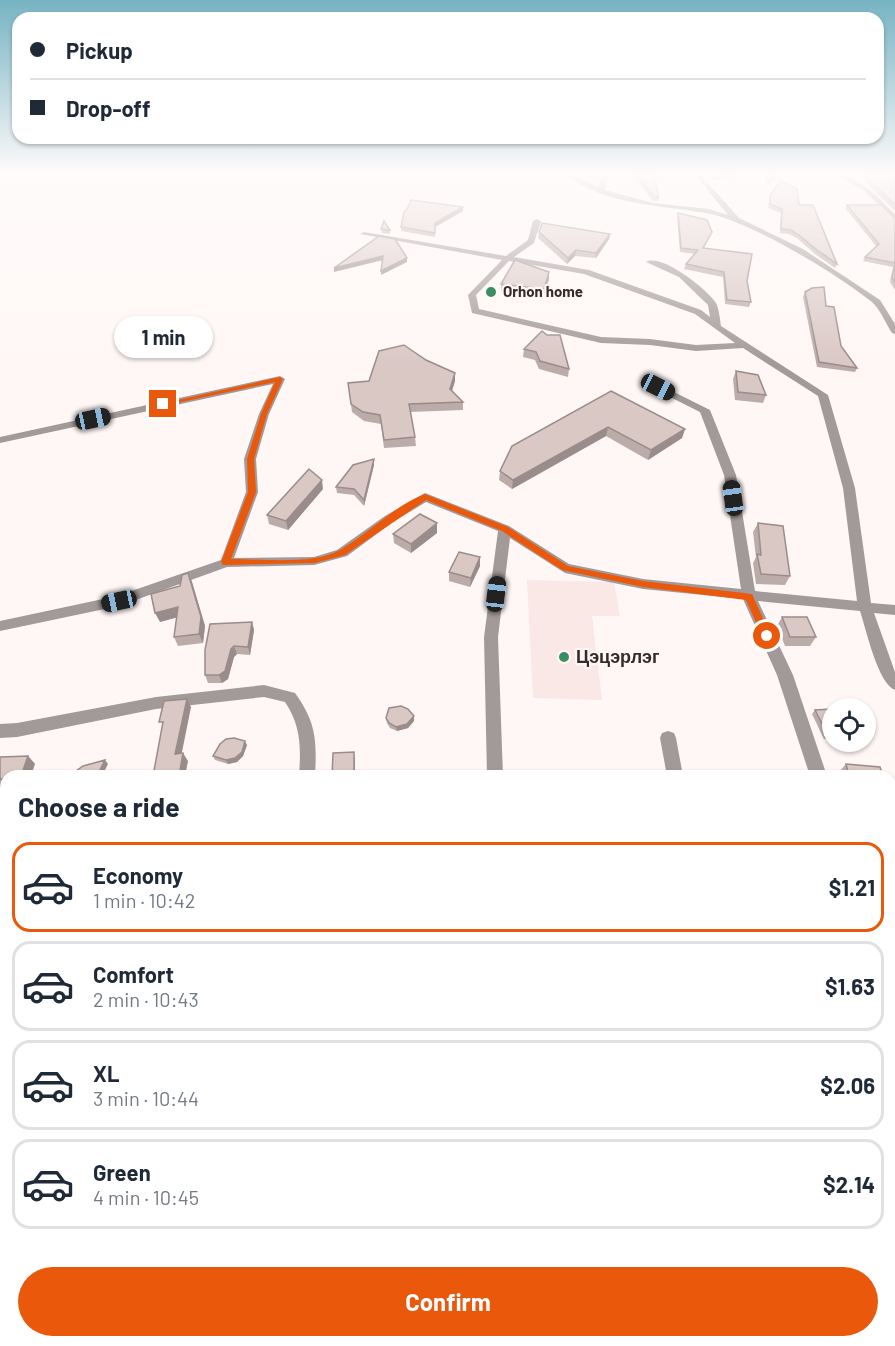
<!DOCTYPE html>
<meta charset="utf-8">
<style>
body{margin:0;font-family:Barlow,sans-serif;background:#f2f2f3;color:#1f2937;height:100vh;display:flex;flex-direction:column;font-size:22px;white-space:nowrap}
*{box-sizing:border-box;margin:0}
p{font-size:20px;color:#747a83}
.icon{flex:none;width:33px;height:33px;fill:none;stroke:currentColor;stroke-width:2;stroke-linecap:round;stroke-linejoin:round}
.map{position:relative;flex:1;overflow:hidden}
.panel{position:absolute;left:0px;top:770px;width:896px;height:578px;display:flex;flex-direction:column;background:#fff;border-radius:18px 18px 0 0;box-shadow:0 2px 4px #0004}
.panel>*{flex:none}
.banner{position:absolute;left:12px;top:12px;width:872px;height:132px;border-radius:18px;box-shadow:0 2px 4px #0004;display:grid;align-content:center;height:132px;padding:0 18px;background:#fff}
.fabs{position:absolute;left:822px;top:698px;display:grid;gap:12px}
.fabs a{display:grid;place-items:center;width:54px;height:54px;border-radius:50%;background:#fff;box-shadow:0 2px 4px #0004;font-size:30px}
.end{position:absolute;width:27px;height:27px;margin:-14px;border:8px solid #ea580c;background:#fff;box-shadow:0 0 0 3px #fff}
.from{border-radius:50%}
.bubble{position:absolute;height:42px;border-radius:21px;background:#fff;box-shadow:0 2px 4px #0004;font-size:20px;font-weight:700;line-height:42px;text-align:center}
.car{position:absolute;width:18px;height:36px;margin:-18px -9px;border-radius:8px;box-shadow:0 0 4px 2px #0007;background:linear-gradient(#222 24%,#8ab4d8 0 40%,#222 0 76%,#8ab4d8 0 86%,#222 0)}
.banner b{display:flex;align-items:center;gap:21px;height:57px;font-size:22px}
.banner b+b{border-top:2px solid #e0e1e3}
.banner i{width:15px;height:15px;background:#1f2937}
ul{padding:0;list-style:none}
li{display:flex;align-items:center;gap:18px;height:90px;margin:0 12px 9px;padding:0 6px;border:3px solid #e0e1e3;border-radius:18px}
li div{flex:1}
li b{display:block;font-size:22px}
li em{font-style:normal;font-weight:700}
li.selected{border-color:#ea580c}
li>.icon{width:54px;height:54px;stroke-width:1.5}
h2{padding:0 18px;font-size:27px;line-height:72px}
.button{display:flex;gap:12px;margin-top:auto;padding:12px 18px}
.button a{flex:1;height:69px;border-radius:36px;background:#ea580c;color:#fff;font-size:24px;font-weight:700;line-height:69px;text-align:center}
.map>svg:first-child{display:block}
</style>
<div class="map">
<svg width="895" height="1346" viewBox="0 0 895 1346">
<rect width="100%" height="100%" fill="#fff7f6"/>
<polygon fill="#f9e8e6" points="527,580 614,582 620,616 592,616 602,700 533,698"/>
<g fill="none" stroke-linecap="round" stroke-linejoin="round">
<g fill="#a29a99" fill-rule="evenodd">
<path d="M566,175H574L598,187L601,175H607L605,190L653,203L709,209L728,215L695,175H701L739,218L803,249L880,300L895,324V334L892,333C886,324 880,309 872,302C837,274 750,221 706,213C659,205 605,205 566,175Z"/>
<path d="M835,175C860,175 878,198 895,214V220L862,189Z"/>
<path d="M537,219L541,221L534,243L514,257L589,270L701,310L710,317L708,305L679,277L646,262C661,253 707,289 716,303C719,309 720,319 721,326L828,395L855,488L871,603L895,605V615L874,613L895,672V690C878,684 866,629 860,611L758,601L793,675L827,776H810L777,675L743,599L643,589L565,573L510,538L498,637L503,776H487L484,637L498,531L426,502L393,522L347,556L314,565L227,567L119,606L0,631V621L117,596L221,560L246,492L244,459L259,414L273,384L0,443V437L280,376L285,379L269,414L256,459L258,492L234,558L314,557L337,550L385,516L425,493L509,526L569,564L643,579L741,589L724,475L700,412L654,389V385L658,384L710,410L736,475L755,591L857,601L843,488L818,396L743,348L696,351L650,345L601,343L472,313L468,295L502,260L360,234L364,232L506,256L528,240L533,221ZM509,261L584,274L695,314L735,343L696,345L650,339L601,337L479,309L476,295Z"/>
<path d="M264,685L295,693C316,722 317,740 315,776H299C301,747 301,726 285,702L264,697L156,709L17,737L0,738V724L17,723L156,697Z"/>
<polygon points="668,731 674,733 676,738 683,776 667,776 660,738 662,733"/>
<polygon points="890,980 895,982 895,1017 890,1015"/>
<polygon points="6,1010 6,1030 0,1031 0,1011"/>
<rect x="228" y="1341" width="26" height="5"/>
<rect x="523" y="1341" width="26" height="5"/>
<polygon points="763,1341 789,1341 790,1346 764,1346"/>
</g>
</g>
<g fill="#bbaca9">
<polygon points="632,175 654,175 659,197 658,201 653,201"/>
<polygon points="763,175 777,175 768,185"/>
<polygon points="861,175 895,175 895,211 873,190"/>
<polygon points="770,195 799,205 837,264 835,268 815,254 798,239 789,234 780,233 781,213 768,208"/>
<polygon points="847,205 895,218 895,290 890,282 893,267 863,261 865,257 876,246 845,208"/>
<polygon points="463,207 463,211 435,227 435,237 401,231 401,227"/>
<polygon points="678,213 710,236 704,248 747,281 751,302 749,307 725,304 723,277 684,269 686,264 695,254 680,252 677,218"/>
<polygon points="381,229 390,230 390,234 382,233"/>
<polygon points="539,232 610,234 609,239 596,258 575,256 567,264 538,238"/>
<polygon points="549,279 543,297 501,292 501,284"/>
<polygon points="805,292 826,306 841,346 857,368 855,372 817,367 803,297"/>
<polygon points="542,331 569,369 568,377 539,369 535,360 523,357 524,349"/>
<polygon points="426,360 455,373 455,381 452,391 463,402 463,410 410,412 415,437 416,446 384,448 381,424 364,421 352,412 348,383 369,381"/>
<polygon points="736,371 766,395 763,403 735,400 733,379"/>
<polygon points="611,391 685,429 682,438 648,460 606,436 512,489 499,480 500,471"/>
<polygon points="374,465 364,506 354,495 337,493 336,487"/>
<polygon points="323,489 288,530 269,524 267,515"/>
<polygon points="758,523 790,576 785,585 756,584 753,563 756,557 753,532"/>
<polygon points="437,533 411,553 394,543 393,534"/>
<polygon points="480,557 480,566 470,587 449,581 449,572"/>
<polygon points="188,573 192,582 205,626 203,643 178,646 174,637 177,617 160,622"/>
<polygon points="782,617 816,637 810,646 785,646 777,626"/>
<polygon points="252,622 254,630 250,655 237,654 234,657 228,679 222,683 208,683 205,675"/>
<polygon points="832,709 832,738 824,739 812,714 815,710"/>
<polygon points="414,716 414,721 408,728 397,731 390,728 387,723 386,718"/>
<polygon points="247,745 243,756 237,762 228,764 215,760 213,756"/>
<polygon points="28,756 35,764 6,776 6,787 0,788 0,757"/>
<polygon points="846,764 883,776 840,776 839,772"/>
<polygon points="890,865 895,865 895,943 890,929"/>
<polygon points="6,890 6,955 0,955 0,903"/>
<polygon points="627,1341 673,1341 674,1346 628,1346"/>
<polygon points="849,1341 890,1341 895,1346 850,1346"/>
</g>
<g fill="#998c8a">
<polygon points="719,175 737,175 712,181 713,176"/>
<polygon points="775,175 777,175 768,185 769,180"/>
<polygon points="463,207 463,211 435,227 435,223"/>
<polygon points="610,234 609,239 596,258 596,253"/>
<polygon points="576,250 575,256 567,264 568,258"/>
<polygon points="383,256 383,260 334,272 334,268"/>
<polygon points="407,258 407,262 381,275 381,271"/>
<polygon points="549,272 549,279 543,297 544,289"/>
<polygon points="455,373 455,381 450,397 450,389"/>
<polygon points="608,427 606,436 512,489 513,480"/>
<polygon points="685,429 682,438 648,460 651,450"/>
<polygon points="374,459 374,465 364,506 364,500"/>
<polygon points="322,480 323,489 288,530 286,521"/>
<polygon points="437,523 437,533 411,553 411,544"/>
<polygon points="480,557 480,566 470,587 471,578"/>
<polygon points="188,573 192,582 205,626 203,643 199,634"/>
<polygon points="178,607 182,616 160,622 155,613"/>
<polygon points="252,622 254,630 250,655 248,647"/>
<polygon points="234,646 237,654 234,657 228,679 222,683 219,675 231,649"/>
<polygon points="187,699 191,707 180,762 175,754"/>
<polygon points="414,716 414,721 408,728 397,731 396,727"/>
<polygon points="245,741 247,745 243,756 237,762 228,764 226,760"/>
<polygon points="354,752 355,760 355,776 354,776"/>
<polygon points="183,753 188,761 185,776 179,776"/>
<polygon points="28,756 35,764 31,776 21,776"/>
<polygon points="105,760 108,764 102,776 97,776"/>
<polygon points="2,1059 6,1060 6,1122 0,1124"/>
</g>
<g fill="#dac8c5" stroke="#998c8a" stroke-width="1.5">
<polygon points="637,175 654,175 659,197 654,196"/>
<polygon points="766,175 775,175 769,180"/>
<polygon points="866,175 895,175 895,205 875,186"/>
<polygon points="781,181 797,189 799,205 813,205 837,264 817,250 799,235 791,230 781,229 782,209 770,204 770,195"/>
<polygon points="411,200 463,207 435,223 435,233 401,227 404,212 407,209"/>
<polygon points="847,205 881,205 895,218 895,282 892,278 895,263 865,257 879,244"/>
<polygon points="678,213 707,220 712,232 703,248 752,254 747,281 751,302 727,300 724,272 686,264 698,250 681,248"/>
<polygon points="384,221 390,230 381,229"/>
<polygon points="542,223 610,234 596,253 576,250 568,258 539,232"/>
<polygon points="379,236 395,239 407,258 381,271 383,256 334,268"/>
<polygon points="515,260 549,272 544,289 501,284"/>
<polygon points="824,287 826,306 834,307 841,346 857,368 819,362 805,292 812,288"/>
<polygon points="542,331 547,335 560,335 569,369 540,361 536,352 524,349"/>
<polygon points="404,345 426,360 455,373 450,389 463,402 409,404 415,437 384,440 380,415 363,412 351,404 348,383 369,381 379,351"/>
<polygon points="736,371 758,375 766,395 738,392"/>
<polygon points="611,391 685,429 651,450 608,427 513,480 500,471 512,446"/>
<polygon points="374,459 364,500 354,489 336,487 353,465"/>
<polygon points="309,469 322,480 286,521 267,515"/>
<polygon points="420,514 437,523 411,544 393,534"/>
<polygon points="758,523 783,526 790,576 761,574 757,554 761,555"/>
<polygon points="459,552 480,557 471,578 449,572"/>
<polygon points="188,573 201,617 199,634 174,637 178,607 155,613 151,594 180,586 182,575"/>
<polygon points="782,617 807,617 816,637 790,637"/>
<polygon points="252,622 248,647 234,646 231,649 225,671 219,675 205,675 205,650 210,624"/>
<polygon points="187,699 175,754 183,753 179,776 153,776 163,722 159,722 164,701"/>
<polygon points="401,706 408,709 414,716 407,724 396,727 389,723 386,718 389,708"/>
<polygon points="832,709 832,734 828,735 815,710"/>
<polygon points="234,738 245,741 242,752 235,758 226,760 213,756 220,744 226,739"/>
<polygon points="354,752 354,776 332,776 333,753"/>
<polygon points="28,756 21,776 6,776 6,779 0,779 0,757"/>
<polygon points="105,760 97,776 71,776 72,774 83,766"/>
<polygon points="846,764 880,767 883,776 849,776"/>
<polygon points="890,865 895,865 895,913 890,899"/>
<polygon points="6,890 6,950 0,950 0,903"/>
<polygon points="0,1059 2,1059 0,1109"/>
<polygon points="890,1294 895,1318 895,1346 861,1346 860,1341 890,1341"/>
<polygon points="632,1341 673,1341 674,1346 633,1346"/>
</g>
<linearGradient id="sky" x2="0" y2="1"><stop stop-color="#76b3c2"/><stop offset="0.48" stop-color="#fffbfb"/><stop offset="1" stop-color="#fffbfb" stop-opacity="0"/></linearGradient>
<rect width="895" height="363" fill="url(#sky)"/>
<path fill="#ea580c" d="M280,377L283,379L267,414L254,459L256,492L231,559C261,559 314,565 340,550C369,533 394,506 425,494L508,527L568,566L643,581L752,594L771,636L767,639L763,638L746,600L643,587L562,570L502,531L426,500L345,555L315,563L223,565L221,562L248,492L247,459L261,414L275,382L163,406L160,404Z"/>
<g fill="#3a8f62" stroke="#fff7f6" stroke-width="2">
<circle cx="491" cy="292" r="6"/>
<circle cx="564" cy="657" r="6"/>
</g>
<g text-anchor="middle" stroke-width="4.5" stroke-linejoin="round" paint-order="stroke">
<g font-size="15" font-weight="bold" fill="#322c2b" stroke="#fff7f6" text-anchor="start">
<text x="503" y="297">Orhon home</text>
</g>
<g font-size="18" font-weight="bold" fill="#322c2b" stroke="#fff7f6" text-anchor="start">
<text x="576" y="663">Цэцэрлэг</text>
</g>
</g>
</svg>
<div class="fabs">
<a><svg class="icon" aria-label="locate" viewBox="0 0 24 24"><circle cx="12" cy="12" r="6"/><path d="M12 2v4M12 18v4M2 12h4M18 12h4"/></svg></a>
</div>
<i class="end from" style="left:767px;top:636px"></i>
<i class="end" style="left:163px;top:404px"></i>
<div class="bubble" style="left:114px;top:316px;width:99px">1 min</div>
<i class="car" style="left:658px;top:387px;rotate:117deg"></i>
<i class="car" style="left:93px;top:419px;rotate:78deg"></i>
<i class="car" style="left:733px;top:498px;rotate:352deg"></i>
<i class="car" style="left:496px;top:594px;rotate:7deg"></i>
<i class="car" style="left:119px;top:601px;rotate:258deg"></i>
<div class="banner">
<b><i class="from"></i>Pickup</b>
<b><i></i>Drop-off</b>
</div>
<section class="panel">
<h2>Choose a ride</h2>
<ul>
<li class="selected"><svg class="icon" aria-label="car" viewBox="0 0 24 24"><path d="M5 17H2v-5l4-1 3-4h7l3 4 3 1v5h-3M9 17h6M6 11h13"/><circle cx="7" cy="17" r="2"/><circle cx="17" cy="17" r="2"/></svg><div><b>Economy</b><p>1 min · 10:42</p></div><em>$1.21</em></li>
<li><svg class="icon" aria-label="car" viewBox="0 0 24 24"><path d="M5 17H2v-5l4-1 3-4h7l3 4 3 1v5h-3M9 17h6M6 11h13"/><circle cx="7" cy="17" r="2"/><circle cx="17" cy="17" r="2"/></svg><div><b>Comfort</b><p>2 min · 10:43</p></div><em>$1.63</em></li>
<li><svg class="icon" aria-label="car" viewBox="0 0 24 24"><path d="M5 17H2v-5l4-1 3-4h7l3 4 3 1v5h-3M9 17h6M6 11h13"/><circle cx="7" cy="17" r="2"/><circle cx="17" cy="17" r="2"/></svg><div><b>XL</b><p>3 min · 10:44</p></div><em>$2.06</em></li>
<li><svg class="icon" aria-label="car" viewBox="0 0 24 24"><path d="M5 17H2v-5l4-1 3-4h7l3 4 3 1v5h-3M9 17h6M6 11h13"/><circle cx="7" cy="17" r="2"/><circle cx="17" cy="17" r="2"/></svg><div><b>Green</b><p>4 min · 10:45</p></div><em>$2.14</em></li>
</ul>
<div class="button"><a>Confirm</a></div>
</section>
</div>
